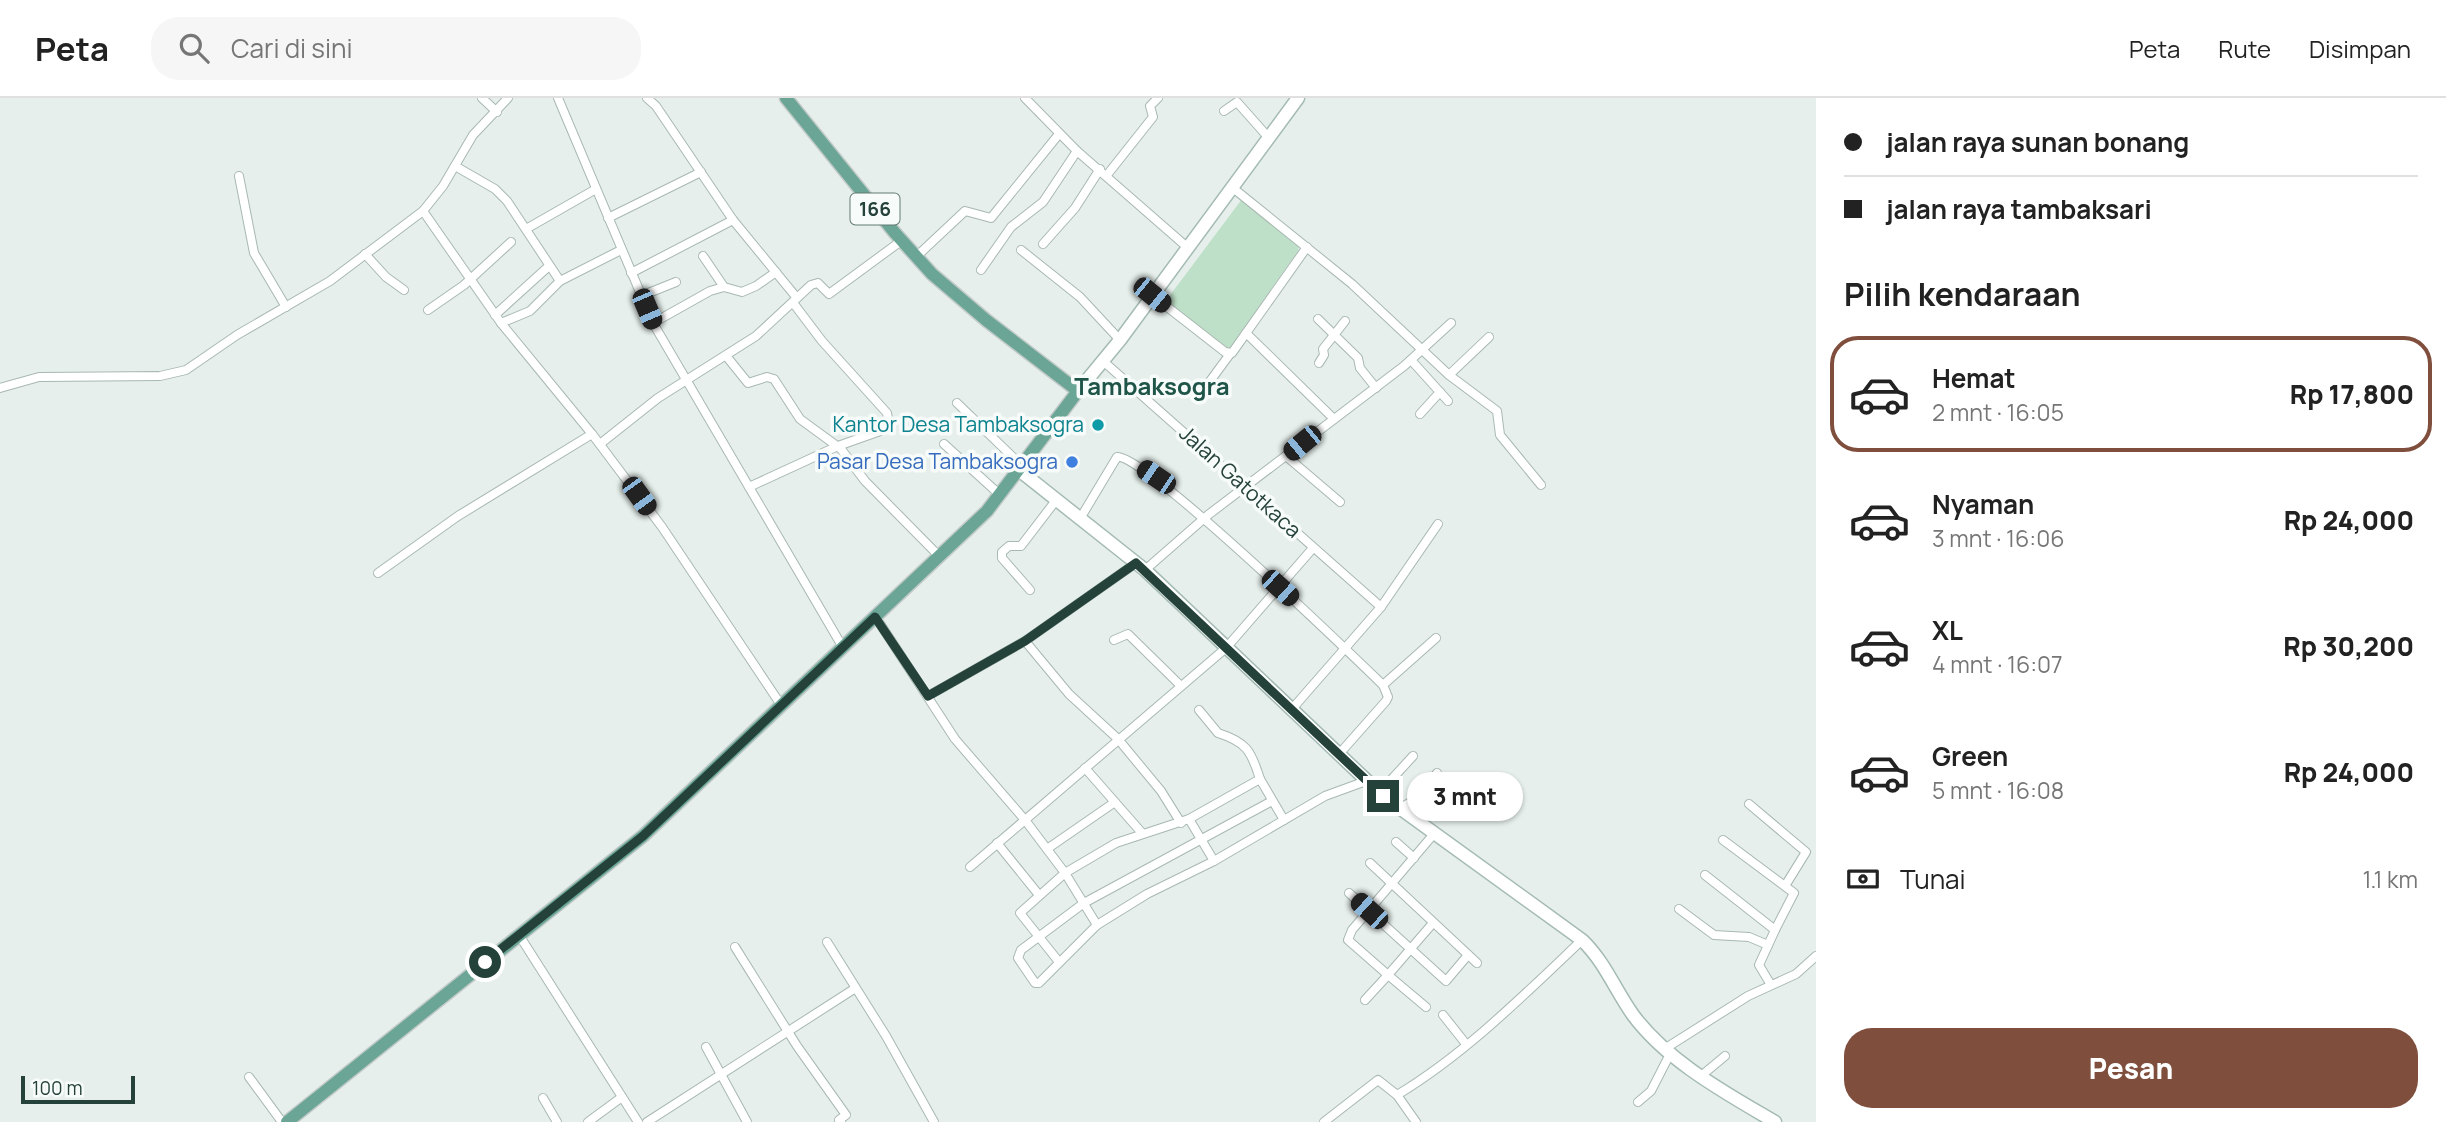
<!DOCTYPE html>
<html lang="id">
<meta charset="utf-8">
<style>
body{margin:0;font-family:Manrope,sans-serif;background:#f6f6f6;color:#222;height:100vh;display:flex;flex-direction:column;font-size:26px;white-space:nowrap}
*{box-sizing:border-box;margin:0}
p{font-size:23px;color:#767676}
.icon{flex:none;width:38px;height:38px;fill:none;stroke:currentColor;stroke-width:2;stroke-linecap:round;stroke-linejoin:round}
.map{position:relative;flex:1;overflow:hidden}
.sheet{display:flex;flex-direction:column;background:#fff;width:630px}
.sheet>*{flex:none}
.banner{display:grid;align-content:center;height:154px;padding:0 28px;background:#fff}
.scale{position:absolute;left:21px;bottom:18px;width:114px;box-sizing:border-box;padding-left:7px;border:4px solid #24423a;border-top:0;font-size:19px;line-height:24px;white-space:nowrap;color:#24423a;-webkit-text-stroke:5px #f7fbf9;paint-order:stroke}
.end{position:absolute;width:32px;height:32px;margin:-16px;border:9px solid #24423a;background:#fff;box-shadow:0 0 0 4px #fff}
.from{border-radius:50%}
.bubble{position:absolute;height:49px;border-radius:24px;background:#fff;box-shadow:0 2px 5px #0004;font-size:23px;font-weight:800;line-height:49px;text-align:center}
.car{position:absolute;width:21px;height:42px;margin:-21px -10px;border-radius:9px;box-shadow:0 0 5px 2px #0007;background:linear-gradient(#222 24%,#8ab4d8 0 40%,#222 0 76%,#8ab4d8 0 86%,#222 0)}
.banner b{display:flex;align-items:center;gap:24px;height:66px;font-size:26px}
.banner b+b{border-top:2px solid #e0e0e0}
.banner i{width:18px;height:18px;background:#222}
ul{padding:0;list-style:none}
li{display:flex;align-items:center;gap:21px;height:116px;margin:0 14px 10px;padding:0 14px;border:4px solid transparent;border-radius:28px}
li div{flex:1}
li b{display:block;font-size:26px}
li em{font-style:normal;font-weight:800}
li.active{border-color:#804e3d}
li>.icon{width:63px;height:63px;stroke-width:1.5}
h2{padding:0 28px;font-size:32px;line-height:84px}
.pay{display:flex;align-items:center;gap:18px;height:77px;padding:0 28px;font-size:26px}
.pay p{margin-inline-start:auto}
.cta{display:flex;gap:14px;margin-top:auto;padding:14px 28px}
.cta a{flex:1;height:80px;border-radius:28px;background:#804e3d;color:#fff;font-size:28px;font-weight:800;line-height:80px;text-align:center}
header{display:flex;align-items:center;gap:42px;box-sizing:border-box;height:98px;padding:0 35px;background:#fff;border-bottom:2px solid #e0e0e0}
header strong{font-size:33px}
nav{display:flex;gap:38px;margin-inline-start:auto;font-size:24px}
.search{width:490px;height:63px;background:#f6f6f6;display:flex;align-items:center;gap:18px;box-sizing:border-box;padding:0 24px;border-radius:28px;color:#767676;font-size:26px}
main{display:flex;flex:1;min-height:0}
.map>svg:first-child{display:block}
</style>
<header>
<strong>Peta</strong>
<div class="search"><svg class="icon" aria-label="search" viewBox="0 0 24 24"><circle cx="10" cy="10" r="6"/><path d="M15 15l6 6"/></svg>Cari di sini</div>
<nav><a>Peta</a><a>Rute</a><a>Disimpan</a></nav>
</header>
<main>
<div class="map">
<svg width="1816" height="1024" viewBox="0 0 1816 1024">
<rect width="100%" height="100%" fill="#e6efeb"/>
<polygon fill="#bfe0c8" points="1242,101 1299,147 1298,153 1230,250 1224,250 1165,204"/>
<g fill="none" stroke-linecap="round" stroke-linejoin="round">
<defs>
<g id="street">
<polyline points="482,0 497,14"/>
<polyline points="558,0 653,225 842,548"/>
<polyline points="647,0 656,8 733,122 797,200"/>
<polyline points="1025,0 1077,53 1187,149"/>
<polyline points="1224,13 1237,4 1268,39"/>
<polyline points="455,68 495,91 507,103 560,183"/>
<polyline points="1107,77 1153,19 1150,8 1158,0"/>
<polyline points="239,78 254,155 286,209"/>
<polyline points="1233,90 1352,186 1449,277 1497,313 1500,337 1541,387"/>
<polyline points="423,113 501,225 592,336 662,429 781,607"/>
<polyline points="608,120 701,74"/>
<polyline points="526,131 596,91"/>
<polyline points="1043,146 1075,110 1100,71"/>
<polyline points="1021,152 1080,199 1120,242"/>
<polyline points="365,156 386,179 404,192"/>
<polyline points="703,158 724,189"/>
<polyline points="916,159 965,113 991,120 1059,36"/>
<polyline points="981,172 1011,129 1043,104 1077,53"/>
<polyline points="631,175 733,122"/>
<polyline points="1152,197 1225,254 1232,255 1307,149"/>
<polyline points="641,198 676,184"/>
<polyline points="428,212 464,187 511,144"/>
<polyline points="495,217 549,168"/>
<polyline points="1318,221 1358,260 1360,270 1376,290"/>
<polyline points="501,225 530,213 560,183 621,152"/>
<polyline points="653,225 710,193 724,189 742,194 756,188 776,174"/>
<polyline points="1246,235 1334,321"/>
<polyline points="727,259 748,285 767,279 774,281 800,321 841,351 865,383 939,458"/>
<polyline points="1411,262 1448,303"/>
<polyline points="1103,263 1381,509"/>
<polyline points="1319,265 1324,257 1323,251 1345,223"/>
<polyline points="1449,277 1489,239"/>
<polyline points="0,290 39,279 160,278 186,272 237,237 330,183 423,113 443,88 473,37 508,0"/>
<polyline points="1202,294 1230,256"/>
<polyline points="957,305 1022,368"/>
<polyline points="1420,316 1440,294"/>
<polyline points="600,346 658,300 756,238 811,187 818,185 829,196 901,143"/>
<polyline points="944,346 999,396"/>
<polyline points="1286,358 1340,404"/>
<polyline points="749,389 838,348 886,331 889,326 887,315 822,243 794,206"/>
<path d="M1081,419L1117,359C1141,353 1353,558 1383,587"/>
<polyline points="1145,472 1208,417 1404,268 1451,225"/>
<polyline points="378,475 458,418 592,336"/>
<polyline points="1030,492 1002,460 1002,454 1009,448 1021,448 1057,401"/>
<polyline points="875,518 955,641 1025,722 1065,775 1097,827"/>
<polyline points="1114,542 1128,536 1181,588"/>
<polyline points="1025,543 1069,596 1118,641 1161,693 1181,725"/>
<polyline points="928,598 1025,543 1136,465"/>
<polyline points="1292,611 1381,509 1438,426"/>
<path d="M1199,612L1218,635C1246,644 1251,652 1260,681"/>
<polyline points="1340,655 1386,603 1388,599 1383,587 1436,540"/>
<polyline points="1085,670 1142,735"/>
<polyline points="1379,695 1413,658"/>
<polyline points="1272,703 1084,805 1021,852 1018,860 1035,885 1039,885 1097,827 1147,796 1214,763 1325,698 1366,683"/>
<polyline points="1749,706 1806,754 1785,788"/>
<polyline points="1400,710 1413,703 1437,675"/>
<polyline points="1189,721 1214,763"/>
<polyline points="1433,737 1352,832 1348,842 1388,877 1433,825"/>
<polyline points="1723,742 1794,795 1775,832"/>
<polyline points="1396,744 1414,760"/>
<polyline points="997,745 1039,797"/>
<polyline points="1047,751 1115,704"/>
<polyline points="1370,765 1477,865"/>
<polyline points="970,769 1226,550 1313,450"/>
<polyline points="1705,777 1775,832 1759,867 1771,887"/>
<polyline points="1349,795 1446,883 1468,857"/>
<polyline points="1679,811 1714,837 1749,839 1768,847"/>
<polyline points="519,837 638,1024"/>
<polyline points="827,844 886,938 934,1024"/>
<polyline points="735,849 797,948 846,1017 839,1022 841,1024"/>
<polyline points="1059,864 1020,815 1065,775 1116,745 1189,721 1260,681 1284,722"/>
<polyline points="1365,902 1388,877 1426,909"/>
<polyline points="1443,917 1466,946"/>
<polyline points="706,949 747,1024"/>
<polyline points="1666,950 1748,898 1796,876 1816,858"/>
<polyline points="1701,978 1725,958"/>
<polyline points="249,979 282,1024"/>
<polyline points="1397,997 1416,1024"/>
<polyline points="543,1000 557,1024"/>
<polyline points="1638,1004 1651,993 1671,954"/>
<polyline points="588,1024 622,999"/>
<polyline points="647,1024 854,891"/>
<path d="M1324,1024L1378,982L1397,997C1465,956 1524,897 1582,842"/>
</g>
<g id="secondary">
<polyline points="1078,293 1120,242 1298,0"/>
<path d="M1019,372L1145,472L1383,698L1582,842C1605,864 1615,892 1633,917C1668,964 1726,995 1775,1024"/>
</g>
<polyline id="primary" points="287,1024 643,738 987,413 1078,293 986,222 932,176 895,135 786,0"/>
</defs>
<use href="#street" stroke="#a8b8b2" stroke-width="10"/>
<use href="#secondary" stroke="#a4bbb3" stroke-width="15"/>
<use href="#primary" stroke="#c2cac8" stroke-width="15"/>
<use href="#street" stroke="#fff" stroke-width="8"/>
<use href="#secondary" stroke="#fff" stroke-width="12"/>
<use href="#primary" stroke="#6aa596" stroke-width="12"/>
</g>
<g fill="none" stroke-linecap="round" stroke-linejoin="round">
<polyline stroke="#24423a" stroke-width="9" points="485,864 643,738 875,519 928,598 1025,543 1136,465 1383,698"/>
</g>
<circle fill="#0f9aa8" stroke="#f7fbf9" stroke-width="2.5" cx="1098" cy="327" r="7"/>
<circle fill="#3f7fe0" stroke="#f7fbf9" stroke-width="2.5" cx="1072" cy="364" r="7"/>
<g text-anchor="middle" stroke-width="7" stroke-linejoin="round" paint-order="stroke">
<rect fill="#f7fbf9" stroke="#637a73" stroke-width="2" x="850.5" y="95.5" width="49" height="31" rx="5"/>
<g font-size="19" font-weight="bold" fill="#24423a">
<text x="875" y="118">166</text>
</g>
<g font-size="21" fill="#0d838f" stroke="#f7fbf9" text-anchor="end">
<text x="1084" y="334">Kantor Desa Tambaksogra</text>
</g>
<g font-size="21" fill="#366cbe" stroke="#f7fbf9" text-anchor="end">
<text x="1058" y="371">Pasar Desa Tambaksogra</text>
</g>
<g font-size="21" fill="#24423a" stroke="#f7fbf9">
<text transform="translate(1240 384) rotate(42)" y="7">Jalan Gatotkaca</text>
</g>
<g font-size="24" font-weight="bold" fill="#1f5548" stroke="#f7fbf9">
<text x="1152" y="297">Tambaksogra</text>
</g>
</g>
</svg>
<div class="scale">100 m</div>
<i class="end from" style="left:485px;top:864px"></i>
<i class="end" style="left:1383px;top:698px"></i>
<div class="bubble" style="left:1407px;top:674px;width:116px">3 mnt</div>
<i class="car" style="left:1152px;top:197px;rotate:129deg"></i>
<i class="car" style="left:647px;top:211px;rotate:157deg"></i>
<i class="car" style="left:1302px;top:345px;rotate:231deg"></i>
<i class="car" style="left:1156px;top:379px;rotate:304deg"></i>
<i class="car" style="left:639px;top:398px;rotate:144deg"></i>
<i class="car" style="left:1280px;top:490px;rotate:132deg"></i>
<i class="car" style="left:1369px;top:813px;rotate:312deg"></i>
</div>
<section class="sheet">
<div class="banner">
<b><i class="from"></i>jalan raya sunan bonang</b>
<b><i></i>jalan raya tambaksari</b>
</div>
<h2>Pilih kendaraan</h2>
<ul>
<li class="active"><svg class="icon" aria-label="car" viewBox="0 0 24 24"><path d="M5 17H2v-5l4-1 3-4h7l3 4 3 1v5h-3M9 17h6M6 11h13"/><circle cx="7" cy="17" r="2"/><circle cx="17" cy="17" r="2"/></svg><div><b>Hemat</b><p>2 mnt · 16:05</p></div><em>Rp 17,800</em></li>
<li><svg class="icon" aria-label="car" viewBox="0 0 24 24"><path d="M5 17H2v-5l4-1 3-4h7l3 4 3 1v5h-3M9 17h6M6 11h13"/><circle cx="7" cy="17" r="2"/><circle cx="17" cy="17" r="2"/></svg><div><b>Nyaman</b><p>3 mnt · 16:06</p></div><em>Rp 24,000</em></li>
<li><svg class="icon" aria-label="car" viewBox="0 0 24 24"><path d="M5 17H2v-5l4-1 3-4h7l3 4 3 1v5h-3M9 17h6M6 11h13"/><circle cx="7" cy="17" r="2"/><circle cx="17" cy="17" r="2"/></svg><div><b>XL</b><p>4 mnt · 16:07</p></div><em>Rp 30,200</em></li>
<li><svg class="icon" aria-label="car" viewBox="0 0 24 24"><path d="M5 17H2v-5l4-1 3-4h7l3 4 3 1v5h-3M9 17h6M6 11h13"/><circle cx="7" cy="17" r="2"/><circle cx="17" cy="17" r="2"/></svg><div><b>Green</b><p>5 mnt · 16:08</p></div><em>Rp 24,000</em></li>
</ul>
<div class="pay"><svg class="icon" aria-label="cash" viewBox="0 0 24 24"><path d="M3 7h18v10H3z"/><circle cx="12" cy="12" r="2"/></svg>Tunai<p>1.1 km</p></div>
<div class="cta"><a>Pesan</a></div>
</section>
</main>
